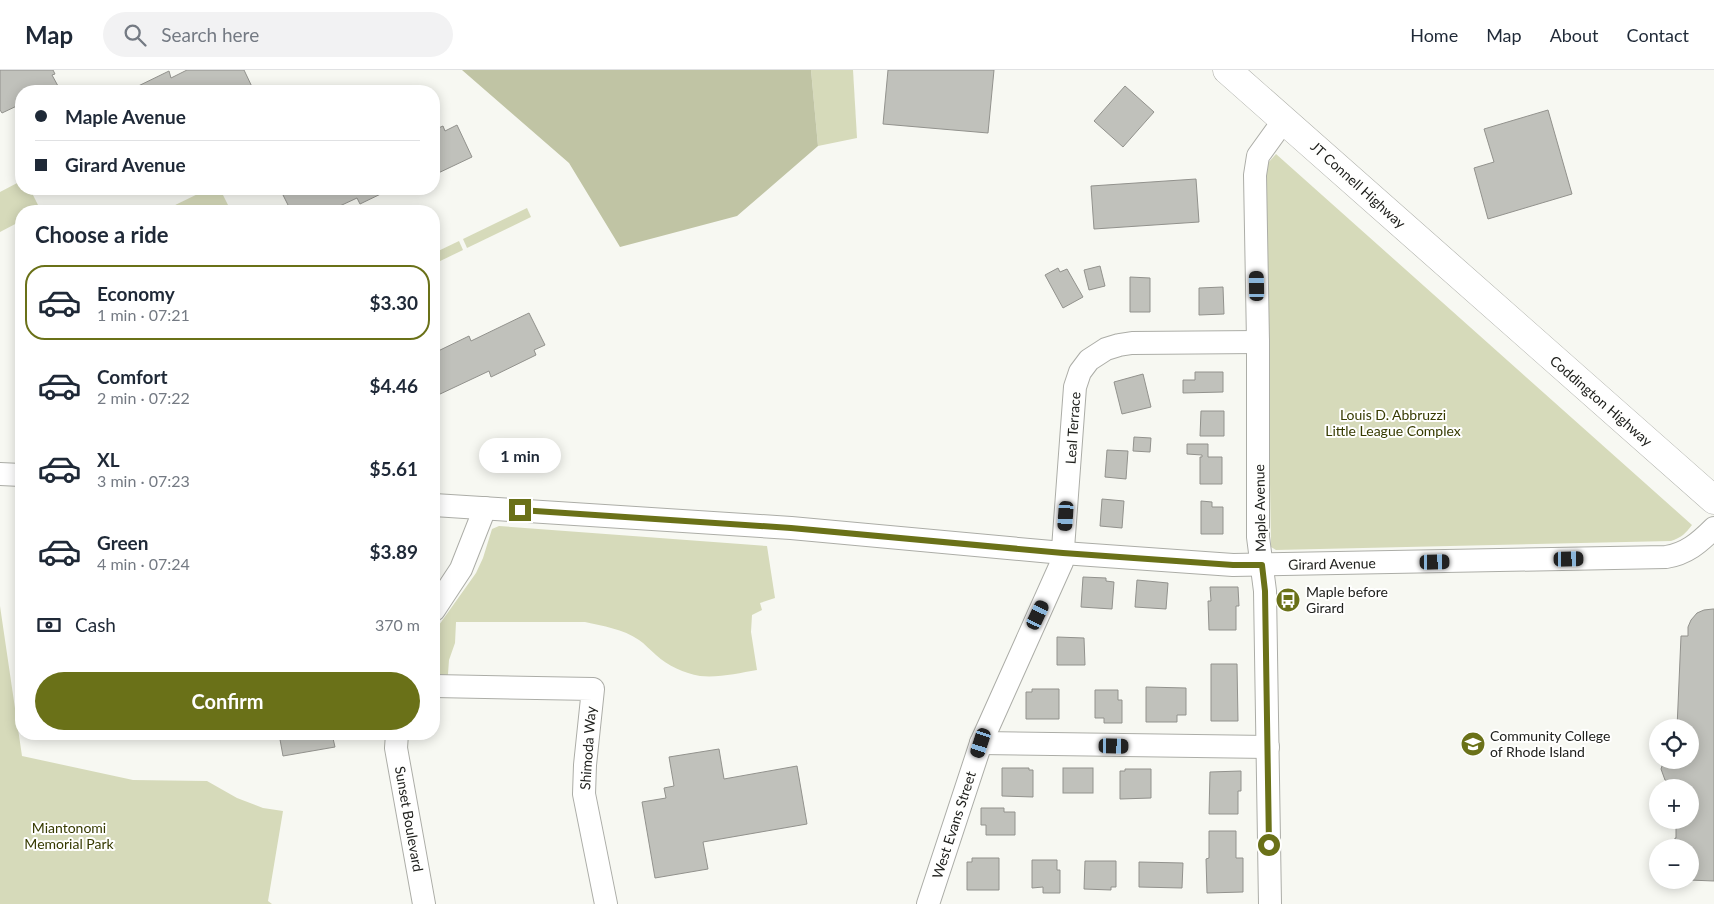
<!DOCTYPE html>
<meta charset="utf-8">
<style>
body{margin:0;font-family:Lato,sans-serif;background:#f2f2f3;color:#1f2937;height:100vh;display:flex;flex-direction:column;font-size:19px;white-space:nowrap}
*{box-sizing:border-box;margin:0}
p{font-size:16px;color:#747a83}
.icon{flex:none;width:28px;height:28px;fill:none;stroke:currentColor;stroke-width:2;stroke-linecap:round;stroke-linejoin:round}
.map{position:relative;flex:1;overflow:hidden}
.side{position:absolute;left:15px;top:135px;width:425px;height:535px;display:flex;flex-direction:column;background:#fff;border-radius:20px;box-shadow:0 2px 12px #0003}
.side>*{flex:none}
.banner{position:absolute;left:15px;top:15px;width:425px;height:110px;border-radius:20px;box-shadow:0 2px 12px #0003;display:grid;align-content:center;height:110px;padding:0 20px;background:#fff}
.buttons{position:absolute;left:1649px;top:649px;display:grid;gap:10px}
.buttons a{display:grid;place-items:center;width:50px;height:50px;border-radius:50%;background:#fff;box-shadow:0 2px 12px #0003;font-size:25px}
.end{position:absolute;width:22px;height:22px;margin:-11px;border:6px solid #6a7118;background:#fff;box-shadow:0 0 0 2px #fff}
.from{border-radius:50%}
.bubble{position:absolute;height:35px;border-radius:18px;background:#fff;box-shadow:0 2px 12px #0003;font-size:16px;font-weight:700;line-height:35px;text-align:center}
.car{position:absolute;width:15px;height:30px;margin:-15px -8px;border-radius:6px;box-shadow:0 0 4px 1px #0007;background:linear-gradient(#222 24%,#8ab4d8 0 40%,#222 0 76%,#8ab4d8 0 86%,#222 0)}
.banner b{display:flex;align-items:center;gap:18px;height:48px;font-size:19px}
.banner b+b{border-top:1px solid #e0e1e3}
.banner i{width:12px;height:12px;background:#1f2937}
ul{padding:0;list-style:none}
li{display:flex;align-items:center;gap:15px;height:75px;margin:0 10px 8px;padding:0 10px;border:2px solid transparent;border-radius:20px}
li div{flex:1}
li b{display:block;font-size:19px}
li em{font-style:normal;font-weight:700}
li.on{border-color:#6a7118}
li>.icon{width:45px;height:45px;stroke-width:1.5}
h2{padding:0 20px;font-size:22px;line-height:60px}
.pay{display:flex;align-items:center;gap:12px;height:55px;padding:0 20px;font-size:19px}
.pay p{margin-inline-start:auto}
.primary-button{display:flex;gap:10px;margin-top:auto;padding:10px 20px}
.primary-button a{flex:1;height:58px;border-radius:30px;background:#6a7118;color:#fff;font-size:20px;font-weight:700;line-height:58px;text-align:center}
header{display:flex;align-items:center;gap:30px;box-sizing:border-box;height:70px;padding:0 25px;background:#fff;border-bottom:1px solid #e0e1e3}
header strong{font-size:24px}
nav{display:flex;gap:28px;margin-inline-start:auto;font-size:18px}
.search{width:350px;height:45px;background:#f2f2f3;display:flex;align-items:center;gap:12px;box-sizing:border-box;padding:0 18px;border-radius:28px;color:#747a83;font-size:19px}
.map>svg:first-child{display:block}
</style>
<header>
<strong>Map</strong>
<div class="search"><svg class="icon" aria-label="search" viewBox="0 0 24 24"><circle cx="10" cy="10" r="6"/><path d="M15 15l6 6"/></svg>Search here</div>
<nav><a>Home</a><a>Map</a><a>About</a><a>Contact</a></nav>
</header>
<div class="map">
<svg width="1714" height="834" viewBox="0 0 1714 834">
<rect width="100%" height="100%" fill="#f7f8f2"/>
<g fill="#d6daba">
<polygon points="811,0 853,0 857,68 818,76"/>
<path d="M1276,84L1692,455C1686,463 1681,468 1671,471L1276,480L1271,477L1267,221L1262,115L1267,94Z"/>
<polygon points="21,111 21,119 30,119 41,141 21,141 21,151 0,162 0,122"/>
<polygon points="208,119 220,119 231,141 170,141 169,138"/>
<polygon points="527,138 531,147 467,178 463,169"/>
<polygon points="459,171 463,180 434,194 434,183"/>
<path d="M499,456L767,476L775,528L760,533L762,540L752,545L751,562L757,600C739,603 719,608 700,606C684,603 668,596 656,585C650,580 645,574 639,570C623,559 603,556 585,552H456L455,573L449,590L448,604V606L434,607V566L439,555L476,503L483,488L492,459Z"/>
<polygon points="0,536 22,686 133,710 207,711 237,728 263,738 283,741 268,831 272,834 0,834"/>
</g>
<polygon fill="#c0c4a4" points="462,0 811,0 818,76 737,146 620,177 569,93"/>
<g fill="#c0c1bb" stroke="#92928d">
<polygon points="0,0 53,0 55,4 52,5 58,16 47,21 21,21 21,34 2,43 0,40"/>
<polygon points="187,0 244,0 254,21 128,21 169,1 171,8"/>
<polygon points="888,0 994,0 988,63 883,54"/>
<polygon points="1125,16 1154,42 1123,77 1094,51"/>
<polygon points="1548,40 1572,124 1488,149 1474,98 1494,92 1484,59"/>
<polygon points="457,55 472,87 434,105 434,60 443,56 445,61"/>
<polygon points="1196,109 1199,152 1094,159 1091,116"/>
<polygon points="294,119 391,119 360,134 357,128 329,141 291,141 283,125"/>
<polygon points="1100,196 1105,216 1089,220 1084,200"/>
<polygon points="1058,198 1060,202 1067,199 1083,227 1063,238 1045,205"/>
<polygon points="1130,207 1150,208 1150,242 1130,242"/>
<polygon points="1223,217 1224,244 1199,245 1199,218"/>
<polygon points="529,243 545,275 534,280 536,285 491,307 489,301 438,325 436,320 434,321 434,283 469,266 471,271"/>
<polygon points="1195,302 1223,302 1223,322 1183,323 1183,310 1195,310"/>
<polygon points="1143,304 1151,337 1122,344 1114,312"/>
<polygon points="1201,341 1224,341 1224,366 1200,366"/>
<polygon points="1134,367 1151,368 1150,382 1133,381"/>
<polygon points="1187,374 1208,374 1208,387 1222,387 1222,414 1200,414 1200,387 1202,387 1202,385 1187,384"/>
<polygon points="1107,380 1128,381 1126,409 1105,407"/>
<polygon points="1102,429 1124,431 1122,458 1100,456"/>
<polygon points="1201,431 1212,432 1212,437 1223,437 1223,464 1201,464"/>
<polygon points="1083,507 1106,508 1106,511 1114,512 1112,539 1081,537"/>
<polygon points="1137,510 1168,513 1166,539 1135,537"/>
<polygon points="1210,517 1238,517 1239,536 1236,536 1236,560 1209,560 1208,531 1211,531"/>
<polygon points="1713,539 1714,539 1714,811 1689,810 1690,778 1674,778 1675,768 1676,768 1676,750 1690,750 1690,718 1675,718 1675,715 1665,710 1661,699 1664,690 1690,690 1690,658 1677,658 1681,566 1688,566 1688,557 1691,550 1697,543 1704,540"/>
<polygon points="1057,567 1084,568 1085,595 1057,595"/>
<polygon points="1211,594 1237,594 1238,651 1211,651"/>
<polygon points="1146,617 1186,618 1186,645 1177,645 1177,652 1146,652"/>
<polygon points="1032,619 1059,619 1059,649 1026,649 1026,622 1032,622"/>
<polygon points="1095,620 1118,620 1118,630 1122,630 1122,653 1104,653 1104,648 1095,648"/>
<polygon points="279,664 332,664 335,677 283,686"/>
<polygon points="719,679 724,709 797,696 807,754 703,772 708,799 655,808 642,732 666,728 664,718 674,716 669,687"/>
<polygon points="1002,698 1029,698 1029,700 1033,700 1033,727 1002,726"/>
<rect x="1063" y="698" width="30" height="25"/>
<polygon points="1125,699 1151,699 1151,728 1120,729 1120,701 1125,701"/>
<polygon points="1241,701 1241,721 1238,721 1238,744 1209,744 1210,702"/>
<polygon points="981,738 1004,738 1004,742 1015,742 1015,765 986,765 986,755 981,755"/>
<polygon points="1209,761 1236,761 1236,788 1243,788 1243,822 1207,823 1206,789 1209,788"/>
<polygon points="972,788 999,788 999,820 967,820 967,792 972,792"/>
<polygon points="1032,790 1057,790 1057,800 1060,800 1060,823 1043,823 1043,817 1032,818"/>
<polygon points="1085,791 1116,791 1116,817 1111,817 1111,820 1084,819"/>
<polygon points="1139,792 1183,793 1182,818 1139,817"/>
</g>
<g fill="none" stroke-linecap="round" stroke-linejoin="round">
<defs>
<g id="minor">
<polyline points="0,404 21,405"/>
<path d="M434,435L791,458L1063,483L1233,495L1666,487C1686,484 1699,473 1714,458"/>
<polyline points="434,540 461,499 485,438"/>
<polyline points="434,616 593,619 585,695 584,724 606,834"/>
<polyline points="397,664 396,678 424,834"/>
<polyline points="981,673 1268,677"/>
<polyline points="928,834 981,673 1062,492 1075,317 1080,302 1089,290 1106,279 1119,275 1132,273 1258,272"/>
<polyline points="1270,834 1265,521 1258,467 1258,272 1255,105 1258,86 1284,50"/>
</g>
<polyline id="highway" points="1227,0 1714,430"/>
</defs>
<use href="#minor" stroke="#acada7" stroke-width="24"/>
<use href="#highway" stroke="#acada7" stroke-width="29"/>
<use href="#minor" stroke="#fff" stroke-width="22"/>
<use href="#highway" stroke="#fff" stroke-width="28"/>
</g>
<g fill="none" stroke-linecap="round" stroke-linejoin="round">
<polyline stroke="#6a7118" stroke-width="6" points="520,440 791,458 1063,483 1233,495 1262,495 1265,521 1269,775"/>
</g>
<defs>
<symbol id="bus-disc" viewBox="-11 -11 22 22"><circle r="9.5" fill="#6a7118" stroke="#fffffe"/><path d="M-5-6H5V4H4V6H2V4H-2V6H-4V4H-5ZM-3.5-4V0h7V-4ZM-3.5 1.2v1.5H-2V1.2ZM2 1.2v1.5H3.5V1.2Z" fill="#fff"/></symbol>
<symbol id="university-disc" viewBox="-11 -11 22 22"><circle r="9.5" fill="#6a7118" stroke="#fffffe"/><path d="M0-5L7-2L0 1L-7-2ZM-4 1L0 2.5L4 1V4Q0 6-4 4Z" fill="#fff"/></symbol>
</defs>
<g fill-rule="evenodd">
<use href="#bus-disc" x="1274" y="516" width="28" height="28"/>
<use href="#university-disc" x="1459" y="660" width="28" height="28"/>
</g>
<g text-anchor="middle" stroke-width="4" stroke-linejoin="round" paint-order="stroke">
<g font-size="14" fill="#20211e" stroke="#fffffe">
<text transform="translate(1358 115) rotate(42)" y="5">JT Connell Highway</text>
<text transform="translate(1601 331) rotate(41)" y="5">Coddington Highway</text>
<text transform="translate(1073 358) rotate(-86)" y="5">Leal Terrace</text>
<text transform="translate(1260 438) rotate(-91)" y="5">Maple Avenue</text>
<text transform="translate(1332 494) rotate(-1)" y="5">Girard Avenue</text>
<text transform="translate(588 678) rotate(-86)" y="5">Shimoda Way</text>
<text transform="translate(409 749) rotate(80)" y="5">Sunset Boulevard</text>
<text transform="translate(954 755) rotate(-72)" y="5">West Evans Street</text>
</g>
<g font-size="14" fill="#363a00" stroke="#fffffe">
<text x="1393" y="350">Louis D. Abbruzzi<tspan x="1393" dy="16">Little League Complex</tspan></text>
<text x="69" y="763">Miantonomi<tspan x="69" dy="16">Memorial Park</tspan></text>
</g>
<g font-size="14" fill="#20211e" stroke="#fffffe" text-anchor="start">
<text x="1306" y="527">Maple before<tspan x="1306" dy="16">Girard</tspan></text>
<text x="1490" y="671">Community College<tspan x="1490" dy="16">of Rhode Island</tspan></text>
</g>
</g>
</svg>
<div class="buttons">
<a><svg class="icon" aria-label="locate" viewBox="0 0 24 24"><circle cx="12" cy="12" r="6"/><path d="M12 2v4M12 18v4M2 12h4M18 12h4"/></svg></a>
<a>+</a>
<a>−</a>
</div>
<i class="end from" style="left:1269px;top:775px"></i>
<i class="end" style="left:520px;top:440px"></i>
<div class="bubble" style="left:479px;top:368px;width:82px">1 min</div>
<i class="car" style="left:1257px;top:216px;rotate:359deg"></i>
<i class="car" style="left:1066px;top:446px;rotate:184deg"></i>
<i class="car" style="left:1569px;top:489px;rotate:89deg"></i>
<i class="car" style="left:1435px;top:492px;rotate:89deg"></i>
<i class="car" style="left:1038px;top:545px;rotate:25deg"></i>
<i class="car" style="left:981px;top:673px;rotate:198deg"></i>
<i class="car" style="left:1114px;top:676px;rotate:91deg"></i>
<div class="banner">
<b><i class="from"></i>Maple Avenue</b>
<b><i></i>Girard Avenue</b>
</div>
<section class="side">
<h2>Choose a ride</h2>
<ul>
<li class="on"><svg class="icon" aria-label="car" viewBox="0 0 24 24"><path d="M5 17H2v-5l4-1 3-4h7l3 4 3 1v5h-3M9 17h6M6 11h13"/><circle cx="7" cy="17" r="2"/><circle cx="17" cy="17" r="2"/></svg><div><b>Economy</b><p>1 min · 07:21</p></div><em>$3.30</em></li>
<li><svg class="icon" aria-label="car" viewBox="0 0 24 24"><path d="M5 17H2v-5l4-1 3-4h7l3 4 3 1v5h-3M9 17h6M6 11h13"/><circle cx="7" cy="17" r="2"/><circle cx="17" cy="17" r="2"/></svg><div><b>Comfort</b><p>2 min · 07:22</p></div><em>$4.46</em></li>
<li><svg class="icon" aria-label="car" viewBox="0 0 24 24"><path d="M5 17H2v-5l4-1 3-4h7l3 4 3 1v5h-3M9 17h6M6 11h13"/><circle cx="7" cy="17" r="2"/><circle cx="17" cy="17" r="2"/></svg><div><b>XL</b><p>3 min · 07:23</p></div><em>$5.61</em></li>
<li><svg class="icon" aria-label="car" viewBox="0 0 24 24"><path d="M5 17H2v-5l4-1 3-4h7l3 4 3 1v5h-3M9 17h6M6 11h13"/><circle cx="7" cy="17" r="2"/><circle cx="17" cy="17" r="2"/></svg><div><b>Green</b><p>4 min · 07:24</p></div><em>$3.89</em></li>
</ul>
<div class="pay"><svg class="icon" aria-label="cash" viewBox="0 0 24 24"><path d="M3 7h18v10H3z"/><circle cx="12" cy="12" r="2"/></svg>Cash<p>370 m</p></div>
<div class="primary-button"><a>Confirm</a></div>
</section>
</div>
